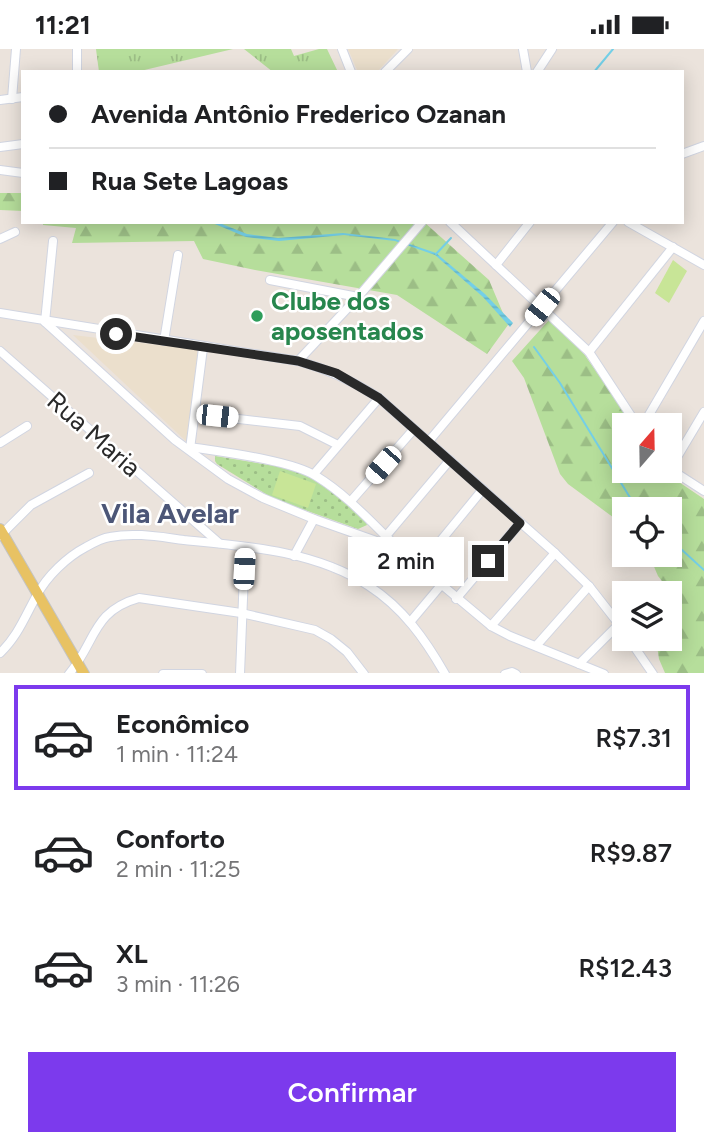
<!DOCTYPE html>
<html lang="pt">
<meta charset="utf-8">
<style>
body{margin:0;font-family:Figtree,sans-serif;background:#f2f2f2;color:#202124;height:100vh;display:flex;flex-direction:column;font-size:26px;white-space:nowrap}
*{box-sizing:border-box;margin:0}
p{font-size:23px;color:#757577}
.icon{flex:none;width:38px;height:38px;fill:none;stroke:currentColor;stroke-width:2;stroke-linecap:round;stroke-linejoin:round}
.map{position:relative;height:624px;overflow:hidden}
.side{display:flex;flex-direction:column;background:#fff;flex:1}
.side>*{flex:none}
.top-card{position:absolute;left:21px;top:21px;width:663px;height:154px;border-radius:0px;box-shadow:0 4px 18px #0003;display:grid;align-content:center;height:154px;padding:0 28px;background:#fff}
.needle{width:46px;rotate:20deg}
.controls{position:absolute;left:612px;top:364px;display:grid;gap:14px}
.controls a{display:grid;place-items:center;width:70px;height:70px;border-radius:0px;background:#fff;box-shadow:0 4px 18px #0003;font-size:35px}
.end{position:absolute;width:32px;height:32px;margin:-16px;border:9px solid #292929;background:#fff;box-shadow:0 0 0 4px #fff}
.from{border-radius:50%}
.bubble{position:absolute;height:49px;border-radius:0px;background:#fff;box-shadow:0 4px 18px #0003;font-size:23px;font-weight:600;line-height:49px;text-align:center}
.car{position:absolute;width:21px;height:42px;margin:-21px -10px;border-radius:9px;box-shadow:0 0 5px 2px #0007;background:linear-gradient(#fff 24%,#345 0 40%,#fff 0 76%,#345 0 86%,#fff 0)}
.top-card b{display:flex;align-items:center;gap:24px;height:66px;font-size:26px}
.top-card b+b{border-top:2px solid #e0e0e0}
.top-card i{width:18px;height:18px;background:#202124}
ul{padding:12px 0 0;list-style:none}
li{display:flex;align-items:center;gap:21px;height:105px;margin:0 14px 10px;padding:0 14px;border:4px solid transparent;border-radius:0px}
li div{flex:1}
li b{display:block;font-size:26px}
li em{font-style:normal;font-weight:600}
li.active{border-color:#7c3aed}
li>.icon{width:63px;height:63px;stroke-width:1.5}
.action{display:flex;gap:14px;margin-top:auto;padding:14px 28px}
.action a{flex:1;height:80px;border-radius:0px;background:#7c3aed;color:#fff;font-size:28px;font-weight:600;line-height:80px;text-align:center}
.status{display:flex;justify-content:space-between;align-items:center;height:49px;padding:0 35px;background:#fff;direction:ltr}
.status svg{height:19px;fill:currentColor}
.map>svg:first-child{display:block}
</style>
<div class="status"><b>11:21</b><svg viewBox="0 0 49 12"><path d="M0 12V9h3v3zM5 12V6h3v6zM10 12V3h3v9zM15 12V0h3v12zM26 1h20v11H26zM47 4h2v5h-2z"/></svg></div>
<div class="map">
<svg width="704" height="625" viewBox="0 0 704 625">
<defs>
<pattern id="grass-tufts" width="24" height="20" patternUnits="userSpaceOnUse" patternTransform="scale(1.75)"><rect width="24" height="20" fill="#b6de9b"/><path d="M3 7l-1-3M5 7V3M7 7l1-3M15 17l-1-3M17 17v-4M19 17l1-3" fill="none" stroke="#9cbe86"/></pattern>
<pattern id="forest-firs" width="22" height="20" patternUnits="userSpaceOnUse" patternTransform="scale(1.75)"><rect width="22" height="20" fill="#b6de9b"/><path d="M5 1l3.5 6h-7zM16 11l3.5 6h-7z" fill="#9cbe86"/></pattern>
<pattern id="park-dots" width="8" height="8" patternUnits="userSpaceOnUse" patternTransform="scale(1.75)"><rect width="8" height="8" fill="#b6de9b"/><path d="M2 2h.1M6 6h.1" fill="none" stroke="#9cbe86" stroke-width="1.8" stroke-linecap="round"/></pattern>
<pattern id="water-rules" width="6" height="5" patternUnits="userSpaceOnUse" patternTransform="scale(1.75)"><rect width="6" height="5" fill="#74cfe7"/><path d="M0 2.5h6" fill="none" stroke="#64b2c6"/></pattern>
</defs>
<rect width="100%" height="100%" fill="#ebe3dc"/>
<g fill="#ebdfcc">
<polygon points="348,0 398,0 377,23 358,23"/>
<polygon points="73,286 200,301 187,393"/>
</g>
<g fill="url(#grass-tufts)">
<polygon points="96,0 233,0 136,23 99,23"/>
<polygon points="244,0 291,0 294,7 319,0 327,0 338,23 273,23"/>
</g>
<g fill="url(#forest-firs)">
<polygon points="0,144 23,144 23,162 0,161"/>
<polygon points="43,173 424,173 489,231 508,276 487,305 397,246 255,221 203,210 194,192 72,194 76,179 43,176"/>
<polygon points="549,271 584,305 634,376 625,376 625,422 666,422 670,427 704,450 704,624 665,624 659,610 656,590 670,590 670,544 667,544 668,540 658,527 649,506 670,506 670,460 625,460 625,477 568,435 560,425 524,329 512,312"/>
</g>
<polygon fill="url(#park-dots)" points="215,407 293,420 318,431 364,470 367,476 358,480 274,450 217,415 215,412"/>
<g fill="#c8e597">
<polygon points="673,211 687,222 669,254 655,244"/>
<polygon points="280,422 316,435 308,459 272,446"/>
</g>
<polygon fill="url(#water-rules)" points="210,173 217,173 247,185 278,189 343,184 395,190 436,204 485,245 513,274 510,278 483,248 435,206 395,192 344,186 279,192 246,188"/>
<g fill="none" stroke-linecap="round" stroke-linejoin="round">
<g stroke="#74cfe7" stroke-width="2">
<polyline points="594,23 613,0"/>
<polyline points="470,174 470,173"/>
<polyline points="436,205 451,189"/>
<polyline points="534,298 560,334 637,460"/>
<polyline points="670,490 704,521"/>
</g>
<defs>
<g id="minor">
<polyline points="342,0 351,23"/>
<polyline points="523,0 527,23"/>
<polyline points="77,23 77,0"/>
<polyline points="385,23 408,0"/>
<polyline points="537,23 552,0"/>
<polyline points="12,50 16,0"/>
<polyline points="0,51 23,48"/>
<polyline points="0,98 23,95"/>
<polyline points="682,105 704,97"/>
<polyline points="0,121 23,124"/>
<polyline points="450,173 589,303 637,376"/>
<polyline points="628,173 704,216"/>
<polyline points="0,190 15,183"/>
<polyline points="496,216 530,173"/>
<polyline points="270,231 358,248 298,312"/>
<polyline points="358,248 422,173"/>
<path d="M0,264L298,312C328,320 353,332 379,349L555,504L589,537L625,583"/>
<polyline points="45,273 175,391 228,430 263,449 314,470 399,500 491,577 510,587 604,625"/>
<polyline points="45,273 53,192"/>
<polyline points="164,292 178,206"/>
<polyline points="0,302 219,494"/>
<polyline points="589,303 673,198"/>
<polyline points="196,365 300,377 338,396"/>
<polyline points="643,376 704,272"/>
<polyline points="429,392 613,173"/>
<polyline points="0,394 27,377"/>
<path d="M190,398C222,403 290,411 316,427C347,446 371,473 397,498"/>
<polyline points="190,400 203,299"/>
<polyline points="670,420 704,363"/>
<polyline points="670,420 704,442"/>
<polyline points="314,425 379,349"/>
<polyline points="351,452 414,380"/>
<polyline points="0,487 31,456 89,424"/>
<polyline points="294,507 314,470"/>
<polyline points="420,517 483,440"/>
<polyline points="367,535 386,487 450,411"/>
<polyline points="456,550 520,474"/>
<polyline points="411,572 442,535"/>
<polyline points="491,577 555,504"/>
<polyline points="629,590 653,625"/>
<polyline points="536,597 589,537"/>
<path d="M0,604C18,587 25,567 37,546C47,527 67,508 86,498C93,494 102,489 110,488C135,483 160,488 184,491C246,497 316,502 369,537C403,559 425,590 445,625"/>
<polyline points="579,615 619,575"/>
<path d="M69,625C96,593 92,562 139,549L241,564L315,581L331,590L347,603L364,625"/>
<polyline points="163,625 202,625"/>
<polyline points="240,625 245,499"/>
<polyline points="505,625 512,623 516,625"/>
</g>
<polyline id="major" points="0,480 84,625"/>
</defs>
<use href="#minor" stroke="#d1d5e1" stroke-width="10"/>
<use href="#major" stroke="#c3c3c3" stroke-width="12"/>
<use href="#minor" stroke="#fff" stroke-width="8"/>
<use href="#major" stroke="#e8c263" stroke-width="10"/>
</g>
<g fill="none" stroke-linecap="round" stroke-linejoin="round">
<polyline stroke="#292929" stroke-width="9" points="116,285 298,312 336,324 379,349 520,474 488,512"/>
</g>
<circle fill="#2e9e5b" stroke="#fff" stroke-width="2.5" cx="257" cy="267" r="7"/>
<g text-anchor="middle" stroke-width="5" stroke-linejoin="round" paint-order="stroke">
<g font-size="26" font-weight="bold" fill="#27864d" stroke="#fff" text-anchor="start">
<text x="271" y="261">Clube dos<tspan x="271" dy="30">aposentados</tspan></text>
</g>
<g font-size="26" fill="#292929" stroke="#fff">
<text transform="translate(94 385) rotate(41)" y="9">Rua Maria</text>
</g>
<g font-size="28" font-weight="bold" fill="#4c5677" stroke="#fff">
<text x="170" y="474">Vila Avelar</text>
</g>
</g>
</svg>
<div class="controls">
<a><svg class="needle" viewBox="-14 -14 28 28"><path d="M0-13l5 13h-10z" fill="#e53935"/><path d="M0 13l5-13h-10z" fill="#757577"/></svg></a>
<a><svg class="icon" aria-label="locate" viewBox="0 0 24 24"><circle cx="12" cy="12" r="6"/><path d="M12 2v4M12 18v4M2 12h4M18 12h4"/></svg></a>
<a><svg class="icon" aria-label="layers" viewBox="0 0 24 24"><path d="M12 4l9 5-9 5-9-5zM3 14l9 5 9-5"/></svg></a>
</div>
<i class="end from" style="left:116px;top:285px"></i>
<i class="end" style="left:488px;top:512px"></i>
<div class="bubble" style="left:348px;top:488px;width:116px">2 min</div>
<i class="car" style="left:542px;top:258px;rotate:219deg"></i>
<i class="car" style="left:217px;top:367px;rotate:96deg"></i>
<i class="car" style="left:383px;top:416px;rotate:221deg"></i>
<i class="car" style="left:244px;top:520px;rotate:3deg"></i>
<div class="top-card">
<b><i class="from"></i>Avenida Antônio Frederico Ozanan</b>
<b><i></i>Rua Sete Lagoas</b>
</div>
</div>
<section class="side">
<ul>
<li class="active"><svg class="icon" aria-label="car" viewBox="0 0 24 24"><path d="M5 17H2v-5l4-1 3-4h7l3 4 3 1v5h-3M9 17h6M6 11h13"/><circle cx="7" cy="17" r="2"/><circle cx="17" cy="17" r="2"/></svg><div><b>Econômico</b><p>1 min · 11:24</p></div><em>R$7.31</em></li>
<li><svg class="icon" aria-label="car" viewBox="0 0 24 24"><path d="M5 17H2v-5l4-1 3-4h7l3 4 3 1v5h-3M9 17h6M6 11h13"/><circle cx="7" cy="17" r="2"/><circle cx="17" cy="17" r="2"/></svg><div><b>Conforto</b><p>2 min · 11:25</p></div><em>R$9.87</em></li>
<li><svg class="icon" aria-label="car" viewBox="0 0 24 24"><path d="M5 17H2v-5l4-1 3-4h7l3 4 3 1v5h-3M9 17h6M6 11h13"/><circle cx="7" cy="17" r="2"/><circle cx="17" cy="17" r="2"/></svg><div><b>XL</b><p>3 min · 11:26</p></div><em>R$12.43</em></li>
</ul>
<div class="action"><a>Confirmar</a></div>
</section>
